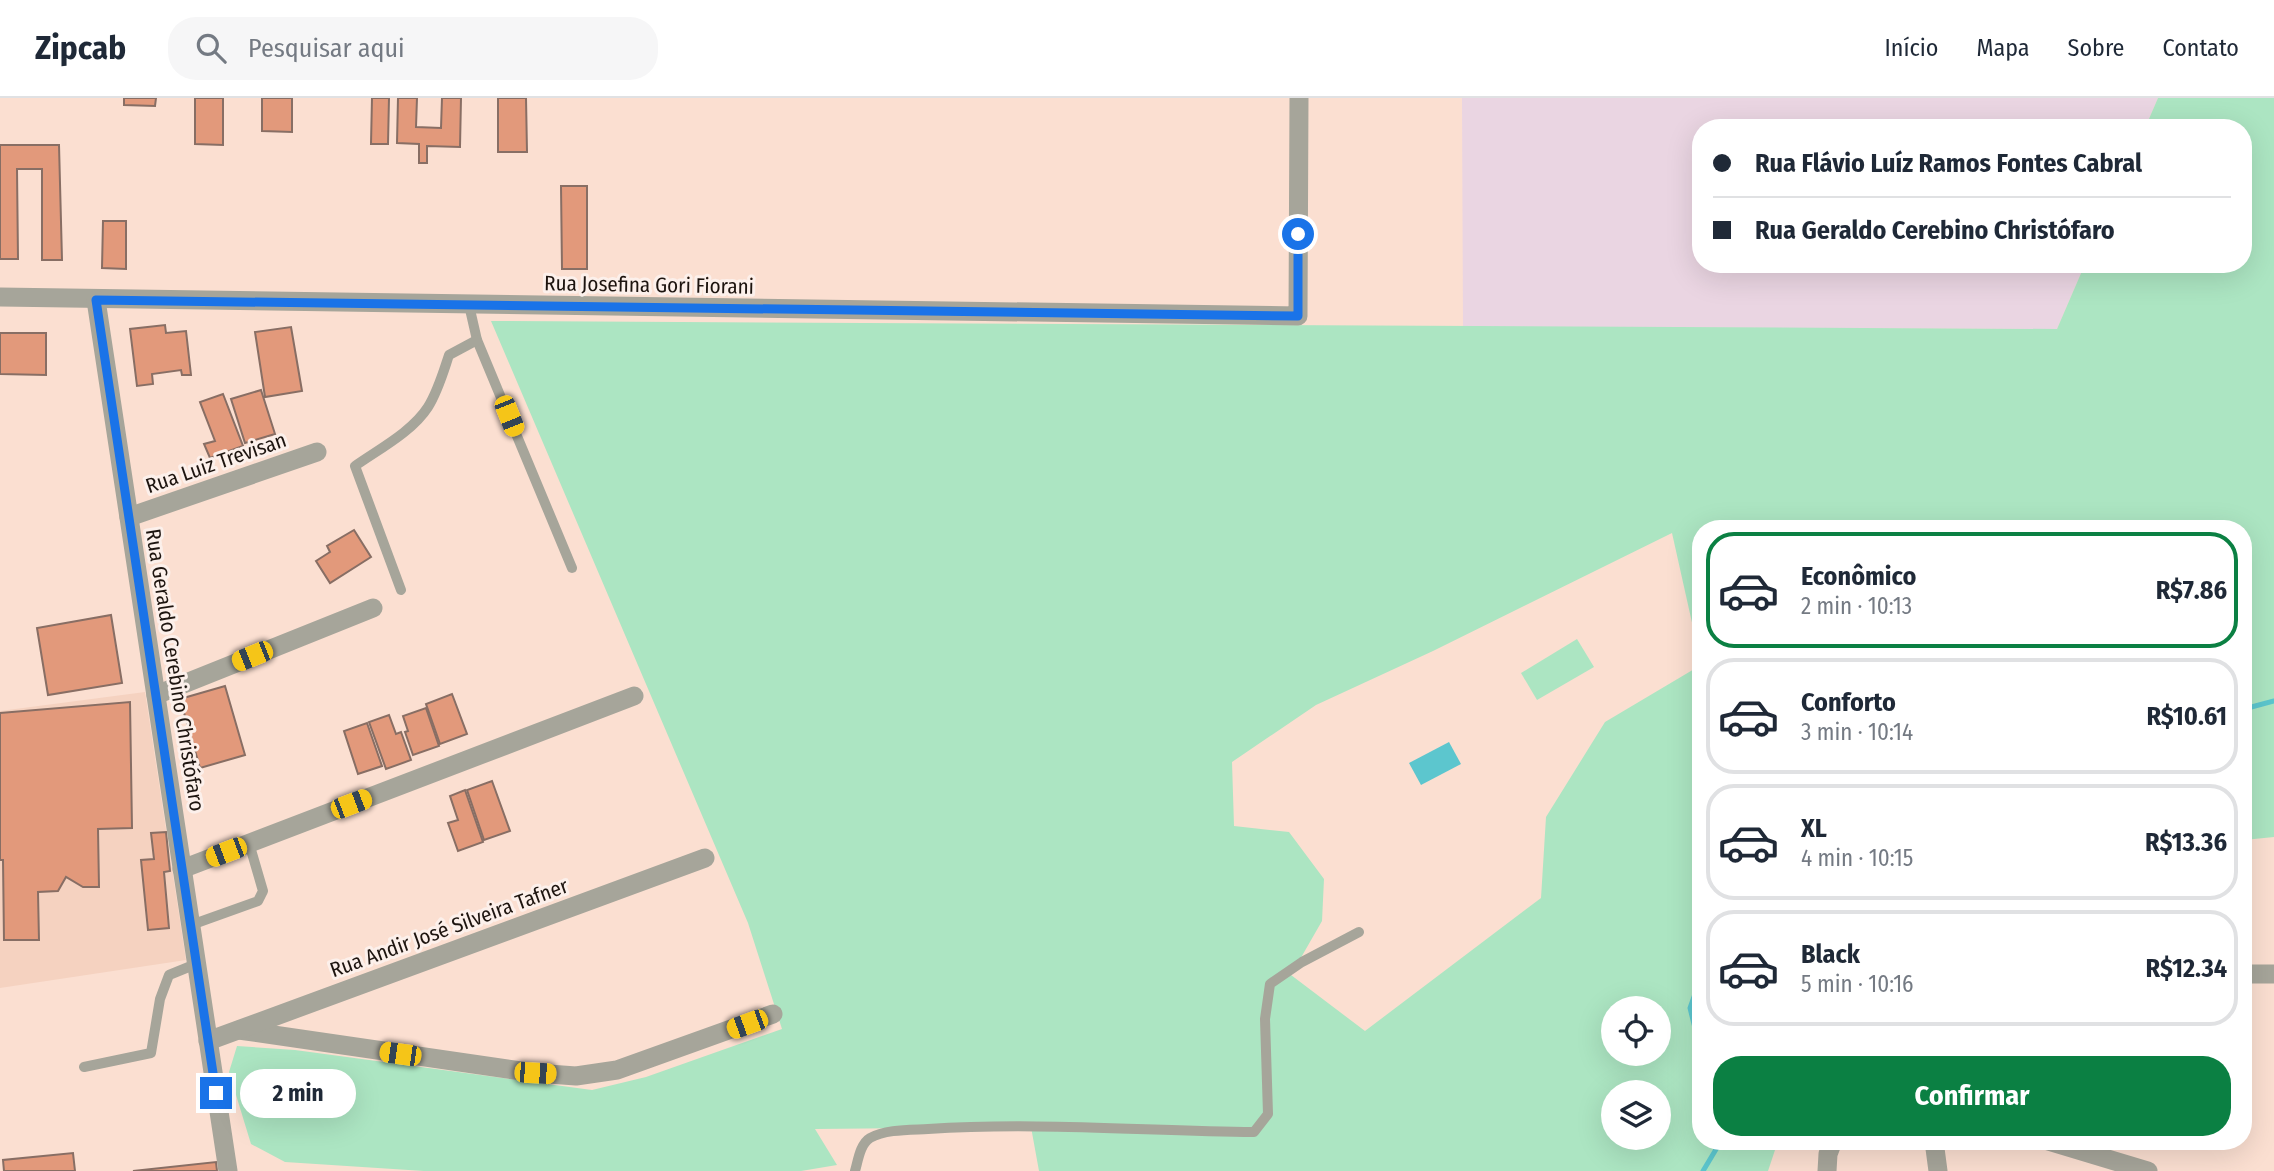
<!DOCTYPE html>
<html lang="pt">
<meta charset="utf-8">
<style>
body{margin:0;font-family:"Fira Sans Condensed",sans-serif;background:#f6f6f7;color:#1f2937;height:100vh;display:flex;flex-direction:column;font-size:26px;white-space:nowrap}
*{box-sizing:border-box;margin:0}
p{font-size:23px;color:#747a83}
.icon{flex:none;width:38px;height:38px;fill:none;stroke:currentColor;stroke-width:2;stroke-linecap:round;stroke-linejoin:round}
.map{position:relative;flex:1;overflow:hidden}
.panel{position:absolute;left:1692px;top:422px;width:560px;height:630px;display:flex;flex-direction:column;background:#fff;border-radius:28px;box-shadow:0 7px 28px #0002}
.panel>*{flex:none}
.top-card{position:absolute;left:1692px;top:21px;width:560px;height:154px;border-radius:28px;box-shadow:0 7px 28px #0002;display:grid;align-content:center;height:154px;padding:0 21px;background:#fff}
.tools{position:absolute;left:1601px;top:898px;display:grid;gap:14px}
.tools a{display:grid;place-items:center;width:70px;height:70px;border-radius:50%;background:#fff;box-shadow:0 7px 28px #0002;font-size:35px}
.end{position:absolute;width:32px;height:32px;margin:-16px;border:9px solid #1a73e8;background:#fff;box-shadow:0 0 0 4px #fff}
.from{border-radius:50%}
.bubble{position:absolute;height:49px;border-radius:24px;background:#fff;box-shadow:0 7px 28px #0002;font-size:23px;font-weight:700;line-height:49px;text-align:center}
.car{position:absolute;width:21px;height:42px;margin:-21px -10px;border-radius:9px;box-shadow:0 0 5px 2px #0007;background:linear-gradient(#f5c518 24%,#345 0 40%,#f5c518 0 76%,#345 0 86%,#f5c518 0)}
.top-card b{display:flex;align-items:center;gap:24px;height:66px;font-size:26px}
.top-card b+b{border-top:2px solid #e0e1e3}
.top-card i{width:18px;height:18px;background:#1f2937}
ul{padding:12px 0 0;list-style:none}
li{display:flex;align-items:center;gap:21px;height:116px;margin:0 14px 10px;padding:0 7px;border:4px solid #e0e1e3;border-radius:28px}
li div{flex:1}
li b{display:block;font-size:26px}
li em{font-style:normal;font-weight:700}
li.selected{border-color:#0b8043}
li>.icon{width:63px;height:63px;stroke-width:1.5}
.button{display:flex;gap:14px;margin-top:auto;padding:14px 21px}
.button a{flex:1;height:80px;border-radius:28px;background:#0b8043;color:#fff;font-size:28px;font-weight:700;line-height:80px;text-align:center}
header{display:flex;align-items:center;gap:42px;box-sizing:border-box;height:98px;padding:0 35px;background:#fff;border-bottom:2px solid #e0e1e3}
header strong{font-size:33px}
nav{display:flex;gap:38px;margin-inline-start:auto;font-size:24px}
.search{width:490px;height:63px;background:#f6f6f7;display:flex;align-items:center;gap:18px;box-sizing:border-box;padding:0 24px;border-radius:28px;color:#747a83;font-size:26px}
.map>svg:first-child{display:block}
</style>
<header>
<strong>Zipcab</strong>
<div class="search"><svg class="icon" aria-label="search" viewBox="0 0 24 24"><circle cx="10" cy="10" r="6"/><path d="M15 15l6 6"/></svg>Pesquisar aqui</div>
<nav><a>Início</a><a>Mapa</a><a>Sobre</a><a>Contato</a></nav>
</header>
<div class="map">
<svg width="2274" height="1073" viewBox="0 0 2274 1073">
<rect width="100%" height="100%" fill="#fbdfd1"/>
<polygon fill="#f5d2c0" points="145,594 186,862 0,890 0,613"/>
<polygon fill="#ead5e2" points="1462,0 2158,0 2145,30 1701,30 1701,166 2085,166 2057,231 1463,229"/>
<g fill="#ace5c2" fill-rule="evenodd">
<path d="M2158,0H2274V739L2244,742V430H1701V565L1672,435L1433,553L1316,607L1232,664L1234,728L1289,734L1324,781L1322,823L1291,877L1365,933L1541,800L1546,719L1605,624L1701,567V1043H1778L1768,1073H1039L1031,1029L815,1031L837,1067L801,1073H424L285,1064L251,1046L229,974L237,948L295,952L592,992L646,979L782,931L748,825L491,223L2057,231L2085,166H2244V30H2145ZM1614,910H1659V956H1614ZM1614,994H1659V1040H1614Z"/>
<polygon points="1577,541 1594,569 1537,602 1521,575"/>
</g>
<polygon fill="#5cc6ce" points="1449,644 1461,666 1421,687 1409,665"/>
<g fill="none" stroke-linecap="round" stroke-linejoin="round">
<g stroke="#5cc6ce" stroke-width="5">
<polyline points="2244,611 2274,603"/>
<polyline points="1701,879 1690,910 1701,954"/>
<polyline points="1703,1073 1721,1043"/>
</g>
</g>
<g fill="#e2997b" stroke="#886e64" stroke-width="2">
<polygon points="124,0 156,0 155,8 124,7"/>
<polygon points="195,0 223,0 223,47 195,46"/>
<polygon points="262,0 292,0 292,34 262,33"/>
<polygon points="372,0 389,0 388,46 371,46"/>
<polygon points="398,0 417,0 416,29 441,30 442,0 461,0 460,49 427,48 427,65 419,65 419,46 397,45"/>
<polygon points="498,0 526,0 527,54 498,54"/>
<polygon points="0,47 59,47 62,162 42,162 42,71 17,71 18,161 0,161"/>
<polygon points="561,88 587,88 587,171 562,171"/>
<polygon points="103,123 126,123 126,171 102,170"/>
<polygon points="165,227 166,235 186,233 191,277 182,277 181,272 152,276 153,286 137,288 130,231"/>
<polygon points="291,229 302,293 265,299 255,234"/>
<polygon points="0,235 46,235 46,277 0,276"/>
<polygon points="261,292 275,336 245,345 231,301"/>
<polygon points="223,296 243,348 210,360 204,346 215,343 200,304"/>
<polygon points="354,432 371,459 330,485 316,463 330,454 327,448"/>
<polygon points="111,517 122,585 48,597 37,530"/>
<polygon points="225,588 245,657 200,670 180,601"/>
<polygon points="452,596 467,636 440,646 426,606"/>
<polygon points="130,604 132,730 98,731 99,789 83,789 66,779 58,793 38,794 39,842 4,842 3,762 0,762 0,615"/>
<polygon points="426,610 439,648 413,657 405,634 408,633 403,618"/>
<polygon points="389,617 396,636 401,634 411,662 386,671 369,624"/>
<polygon points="367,625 382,668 358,676 344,633"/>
<polygon points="492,683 510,733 484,742 467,692"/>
<polygon points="465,692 483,744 458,753 448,725 458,722 450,698"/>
<polygon points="166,734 170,773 164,774 169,830 148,832 141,762 154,761 151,735"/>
<polygon points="73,1055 75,1073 4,1073 3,1062"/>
<polygon points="216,1064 217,1073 133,1073"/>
</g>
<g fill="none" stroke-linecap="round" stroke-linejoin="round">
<g stroke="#a6a59a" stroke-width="10">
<polyline points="469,207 477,242 572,470"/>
<path d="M401,492L355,368C379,351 412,334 428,309C438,293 443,275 449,257L477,242"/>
<polyline points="191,827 258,803 263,793 249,745"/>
<polyline points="84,969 151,955 160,901 169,877 196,866"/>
<path d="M855,1073C858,1063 860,1046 870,1040C886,1031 911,1032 928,1031C1036,1024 1146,1033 1254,1034L1268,1016L1265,921L1270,886L1302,864L1359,834"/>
</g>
<g stroke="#a6a59a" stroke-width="19">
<polyline points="0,199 1298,218 1299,0"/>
<polyline points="96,202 228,1073"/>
<polyline points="129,419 317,354"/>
<polyline points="156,597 373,510"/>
<polyline points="182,771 634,598"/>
<polyline points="2244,876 2274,876"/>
<polyline points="239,932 535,975 576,978 617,972 773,916"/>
<polyline points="208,943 705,760"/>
<polyline points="1934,1043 1938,1073"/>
<polyline points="2048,1043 2148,1073"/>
<polyline points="1827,1073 1828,1056 1833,1043"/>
</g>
</g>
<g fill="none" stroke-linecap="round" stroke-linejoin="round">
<polyline stroke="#1a73e8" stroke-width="9" points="216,995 96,202 1298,218 1298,136"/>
</g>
<g text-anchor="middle" stroke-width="6" stroke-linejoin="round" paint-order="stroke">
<g font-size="21" fill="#1d140f" stroke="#fcf0eb">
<text transform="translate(649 187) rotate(1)" y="7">Rua Josefina Gori Fiorani</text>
<text transform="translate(216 365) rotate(-19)" y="7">Rua Luiz Trevisan</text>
<text transform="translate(175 572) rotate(81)" y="7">Rua Geraldo Cerebino Christófaro</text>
<text transform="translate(449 830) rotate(-20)" y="7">Rua Andir José Silveira Tafner</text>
</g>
</g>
</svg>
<div class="tools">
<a><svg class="icon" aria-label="locate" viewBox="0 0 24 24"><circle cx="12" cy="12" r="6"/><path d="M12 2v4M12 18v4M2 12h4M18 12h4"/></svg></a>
<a><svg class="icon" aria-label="layers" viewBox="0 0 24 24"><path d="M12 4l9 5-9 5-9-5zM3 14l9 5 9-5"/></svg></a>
</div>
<i class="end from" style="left:1298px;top:136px"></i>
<i class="end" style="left:216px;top:995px"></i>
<div class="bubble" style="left:240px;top:971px;width:116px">2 min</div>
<i class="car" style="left:509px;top:318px;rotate:158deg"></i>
<i class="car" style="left:252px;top:558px;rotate:248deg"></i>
<i class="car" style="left:351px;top:706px;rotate:69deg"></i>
<i class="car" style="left:226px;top:754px;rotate:249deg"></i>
<i class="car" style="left:747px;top:926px;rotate:250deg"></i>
<i class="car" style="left:400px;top:956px;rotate:278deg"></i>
<i class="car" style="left:535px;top:975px;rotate:93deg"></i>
<div class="top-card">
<b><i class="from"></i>Rua Flávio Luíz Ramos Fontes Cabral</b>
<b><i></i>Rua Geraldo Cerebino Christófaro</b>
</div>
<section class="panel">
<ul>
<li class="selected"><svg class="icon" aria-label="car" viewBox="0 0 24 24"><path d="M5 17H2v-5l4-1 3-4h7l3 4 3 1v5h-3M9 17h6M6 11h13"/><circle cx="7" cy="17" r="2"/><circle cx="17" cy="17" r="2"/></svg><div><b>Econômico</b><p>2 min · 10:13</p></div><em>R$7.86</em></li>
<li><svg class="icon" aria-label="car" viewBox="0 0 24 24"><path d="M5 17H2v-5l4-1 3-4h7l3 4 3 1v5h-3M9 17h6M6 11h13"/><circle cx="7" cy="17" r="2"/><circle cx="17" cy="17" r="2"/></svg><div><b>Conforto</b><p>3 min · 10:14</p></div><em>R$10.61</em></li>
<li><svg class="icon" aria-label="car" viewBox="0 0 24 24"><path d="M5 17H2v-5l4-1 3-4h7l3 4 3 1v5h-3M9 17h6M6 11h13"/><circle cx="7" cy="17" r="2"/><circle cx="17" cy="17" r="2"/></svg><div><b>XL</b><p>4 min · 10:15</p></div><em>R$13.36</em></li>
<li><svg class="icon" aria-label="car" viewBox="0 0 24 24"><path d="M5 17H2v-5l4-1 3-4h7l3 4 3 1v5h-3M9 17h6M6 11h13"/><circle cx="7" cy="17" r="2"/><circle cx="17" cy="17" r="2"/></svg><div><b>Black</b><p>5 min · 10:16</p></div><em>R$12.34</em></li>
</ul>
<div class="button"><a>Confirmar</a></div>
</section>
</div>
